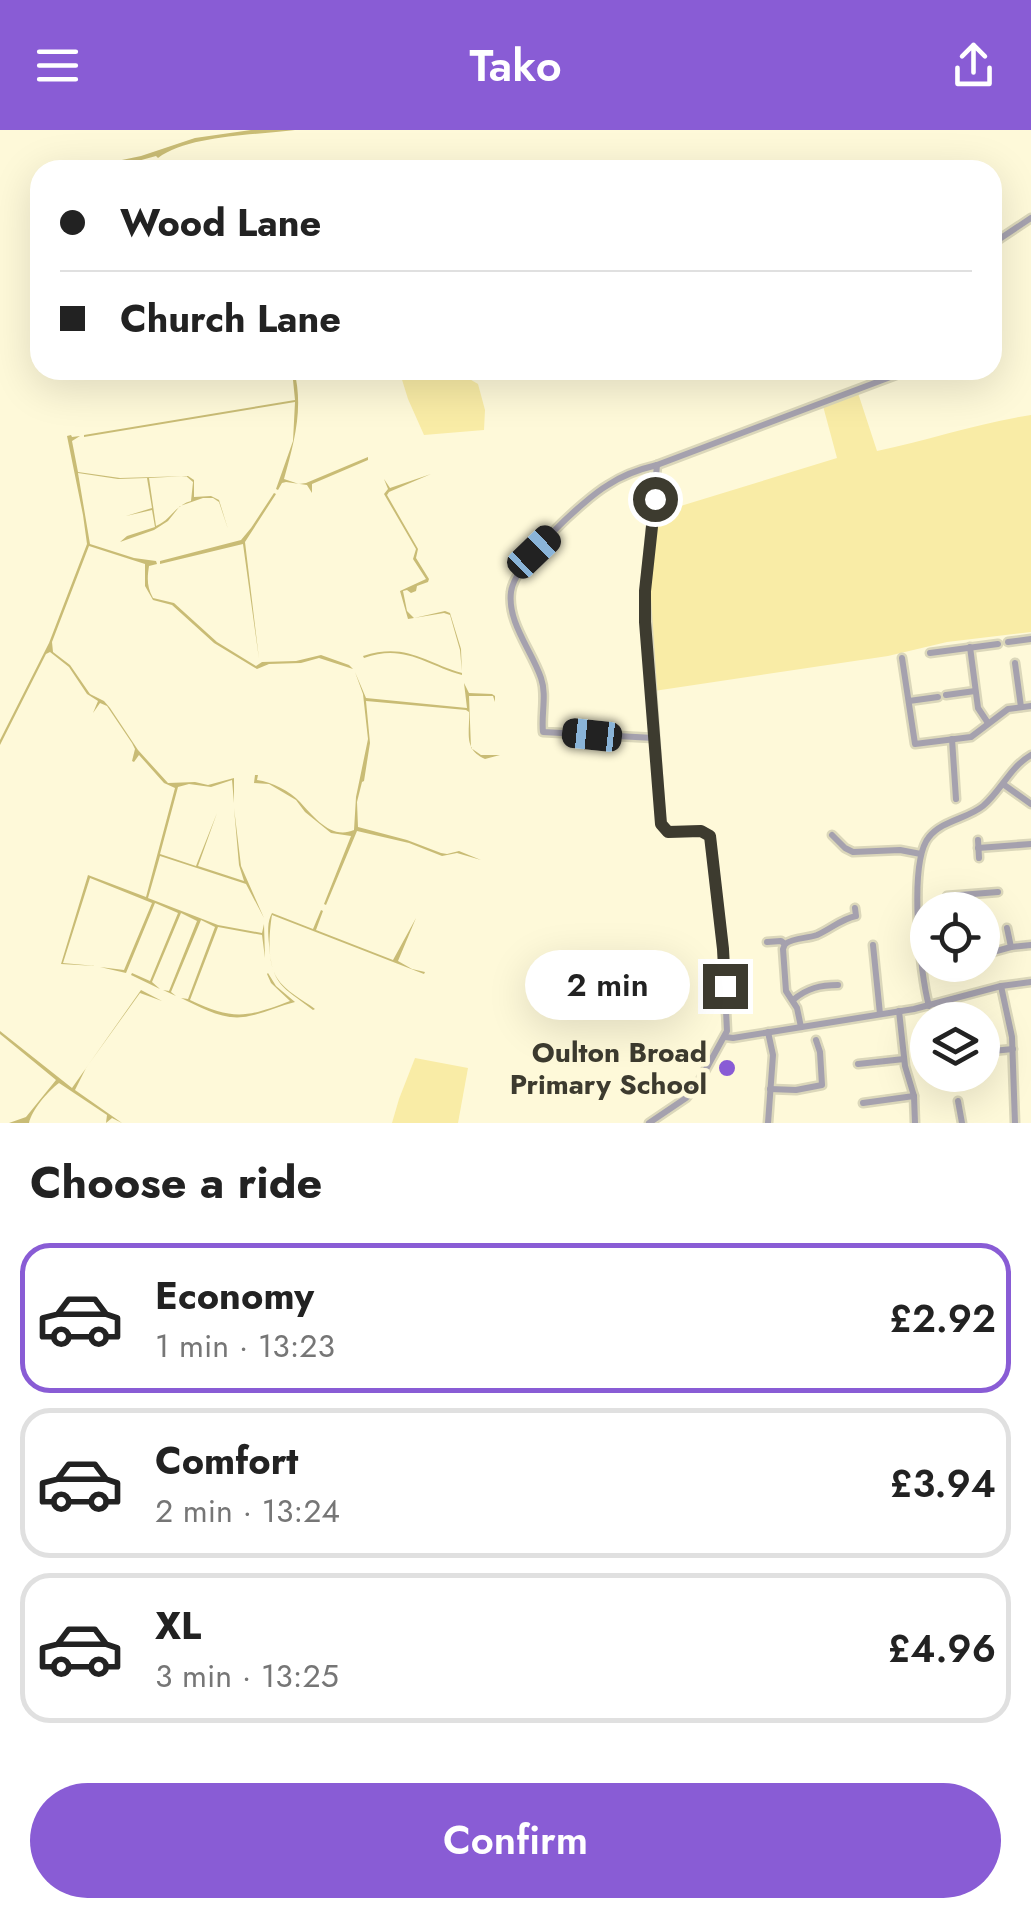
<!DOCTYPE html>
<meta charset="utf-8">
<style>
body{margin:0;font-family:Jost,sans-serif;background:#f6f6f6;color:#222;height:100vh;display:flex;flex-direction:column;font-size:38px;white-space:nowrap}
*{box-sizing:border-box;margin:0}
p{font-size:32px;color:#767676}
.icon{flex:none;width:55px;height:55px;fill:none;stroke:currentColor;stroke-width:2;stroke-linecap:round;stroke-linejoin:round}
.map{position:relative;height:993px;overflow:hidden}
.details{display:flex;flex-direction:column;background:#fff;flex:1}
.details>*{flex:none}
.banner{position:absolute;left:30px;top:30px;width:972px;height:220px;border-radius:30px;box-shadow:0 10px 40px #0002;display:grid;align-content:center;height:220px;padding:0 30px;background:#fff}
.buttons{position:absolute;left:910px;top:762px;display:grid;gap:20px}
.buttons a{display:grid;place-items:center;width:90px;height:90px;border-radius:50%;background:#fff;box-shadow:0 10px 40px #0002;font-size:50px}
.end{position:absolute;width:45px;height:45px;margin:-22px;border:12px solid #3d3b2f;background:#fff;box-shadow:0 0 0 5px #fff}
.from{border-radius:50%}
.bubble{position:absolute;height:70px;border-radius:35px;background:#fff;box-shadow:0 10px 40px #0002;font-size:32px;font-weight:600;line-height:70px;text-align:center}
.car{position:absolute;width:30px;height:60px;margin:-30px -15px;border-radius:12px;box-shadow:0 0 8px 2px #0007;background:linear-gradient(#222 24%,#8ab4d8 0 40%,#222 0 76%,#8ab4d8 0 86%,#222 0)}
.banner b{display:flex;align-items:center;gap:35px;height:95px;font-size:38px}
.banner b+b{border-top:2px solid #e0e0e0}
.banner i{width:25px;height:25px;background:#222}
ul{padding:0;list-style:none}
li{display:flex;align-items:center;gap:30px;height:150px;margin:0 20px 15px;padding:0 10px;border:5px solid #e0e0e0;border-radius:30px}
li div{flex:1}
li b{display:block;font-size:38px}
li em{font-style:normal;font-weight:600}
li.selected{border-color:#895cd5}
li>.icon{width:90px;height:90px;stroke-width:1.5}
h2{padding:0 30px;font-size:45px;line-height:120px}
.primary-button{display:flex;gap:20px;margin-top:auto;padding:20px 30px}
.primary-button a{flex:1;height:115px;border-radius:60px;background:#895cd5;color:#fff;font-size:40px;font-weight:600;line-height:115px;text-align:center}
header{display:flex;justify-content:space-between;align-items:center;height:130px;padding:0 30px;background:#895cd5;color:#fff;font-size:45px;font-weight:600}
.map>svg:first-child{display:block}
</style>
<header><svg class="icon" aria-label="menu" viewBox="0 0 24 24"><path d="M4 6h16M4 12h16M4 18h16"/></svg>Tako<svg class="icon" aria-label="share" viewBox="0 0 24 24"><path d="M12 15V3M7 8l5-5 5 5M5 13v7h14v-7"/></svg></header>
<div class="map">
<svg width="1031" height="993" viewBox="0 0 1031 993">
<rect width="100%" height="100%" fill="#fef9d9"/>
<g fill="#f9eca6">
<polygon points="399,240 462,240 461,244 478,254 485,280 484,300 424,305 408,269"/>
<path d="M858,263L877,321C929,310 979,293 1031,285V502L947,512L888,526L654,561C653,502 644,440 661,382L837,328L823,276Z"/>
<polygon points="415,928 468,938 458,993 392,993 399,969"/>
</g>
<g fill="#c9bc75" fill-rule="evenodd">
<path d="M251,0H295C257,5 188,5 158,28L156,26L105,40H74L141,26L195,8Z"/>
<path d="M292,240H294C304,278 294,313 284,349L299,354L306,353L368,327V330L312,354V363L307,355L286,352L282,353L278,360L276,359L293,311L295,272L84,307V305L295,270Z"/>
<path d="M71,305L72,307L80,306L72,311L78,342L120,348L188,346L194,350V367L211,366L219,370L228,399L219,372L213,368H203L180,376L168,391L154,400L120,412L127,406L155,397L152,380L126,386L152,378L147,348L118,349L78,343L90,414L134,428L156,431L157,434L149,436C147,449 147,457 153,468L174,473L217,512L256,536L262,532L296,531L321,525L349,535L353,539L319,528L301,533L269,534L257,539L214,513L172,475L153,470L145,456V434L89,416L52,512L53,522L70,535L90,564L104,571L110,578L138,620L168,653L195,652L208,655L234,648V673L232,650L211,657L189,654L178,657L160,724L196,736L217,683L198,736L244,751L239,735L234,678L241,736L264,788L246,754L160,726L148,768L218,795L262,803L264,794L265,828L262,805L218,797L190,870C233,890 246,888 290,871L271,853L267,844L268,843L276,856L295,872C279,876 265,883 249,886C225,892 202,878 181,868L188,869L215,797L201,790L171,862L176,866L163,860L169,861L197,791L181,783L152,852L160,859L131,845L132,843L150,851L178,783L155,773L126,843L100,837L124,840L152,773L90,748L63,833L96,836L61,834L88,745L146,767L175,658L164,653L139,625L134,632L132,631L135,619L132,613L107,576L100,573L93,583L98,571L87,564L69,537L50,522L46,524L0,615V610L49,513L87,414L83,385L67,306ZM186,346L193,352L191,371C175,375 171,390 156,396L149,348Z"/>
<path d="M431,344L389,362L387,365L418,419L416,428L429,449L428,452L417,456L416,461L411,463L407,460L403,461L407,481L414,488L445,481L450,483L461,519L462,545C426,535 404,513 364,528L363,526C406,512 424,532 462,543L460,520L450,485L444,483L408,489L400,461L426,449L413,429L416,419L384,364L388,359L384,349L390,358Z"/>
<polygon points="274,363 276,364 245,412 259,529 243,414 160,434 160,431 241,410 251,398"/>
<path d="M355,542L366,568L467,578L464,553L469,563L492,564L495,566V572L493,566H469L471,618L481,625H500L485,629C463,619 470,603 469,582L466,580L366,571L370,613L364,651L362,652L357,672L358,697L407,710L441,723L447,724L459,721L481,730L457,723L442,726L409,713L357,701L326,775L324,774L351,706L331,703L305,682L296,670L269,654L254,653L255,645H258L257,650C272,652 290,661 300,672C314,687 331,710 354,700L356,667L368,609L363,564Z"/>
<path d="M321,780L323,781L316,800L393,830L416,788L398,831L412,839L425,842L424,844L272,785C269,803 267,832 277,848C285,861 303,870 315,879L313,880C282,856 272,856 269,814C268,802 267,792 272,783L313,799Z"/>
<path d="M141,860L162,871L140,863L86,938L75,960L122,993L112,988L106,993L107,985L59,953C47,962 32,980 29,993H9L26,987L56,950L0,904V901L72,958Z"/>
</g>
<g fill="none" stroke-linecap="round" stroke-linejoin="round">
<defs>
<g id="minor">
<polyline points="992,114 1031,88"/>
<polyline points="1008,512 1031,509"/>
<polyline points="970,517 978,578 988,593"/>
<polyline points="930,523 998,514"/>
<polyline points="902,528 915,614 971,607 1008,579 1031,576"/>
<polyline points="1015,533 1021,577"/>
<polyline points="946,565 975,561"/>
<polyline points="909,571 938,567"/>
<path d="M654,608L543,602C541,584 547,565 541,548C532,521 507,492 511,462C514,434 584,369 608,355C623,345 640,339 657,335L909,240"/>
<polyline points="952,609 956,669"/>
<polyline points="1003,654 1031,674"/>
<polyline points="832,705 845,718 853,722 900,720 921,724"/>
<polyline points="978,710 979,728"/>
<polyline points="978,718 1031,714"/>
<polyline points="948,780 947,766 998,762"/>
<polyline points="1007,798 1011,817"/>
<path d="M767,812L781,811L785,814C795,807 806,809 817,805C831,799 841,789 856,786L855,778"/>
<polyline points="785,814 783,819 786,861 797,878 801,897"/>
<polyline points="873,815 880,884"/>
<polyline points="982,825 1011,817 1031,815"/>
<polyline points="1001,856 1012,907 1015,993"/>
<path d="M793,870C807,858 821,855 838,855"/>
<path d="M929,876C920,844 908,732 929,707C943,690 967,689 983,676C1001,661 1010,637 1031,625"/>
<polyline points="899,881 905,936 914,966 915,993"/>
<polyline points="725,907 733,908 914,879 1001,856 1031,852"/>
<polyline points="982,922 1013,919"/>
<polyline points="858,934 904,929"/>
<polyline points="770,959 796,960 822,955 820,922 816,910"/>
<polyline points="958,971 962,993"/>
<polyline points="863,973 914,966"/>
<polyline points="649,993 686,968 699,952 727,901 723,819 710,706 701,701 668,702 661,694 645,461 657,335"/>
<polyline points="768,993 773,925 768,902"/>
</g>
</defs>
<use href="#minor" stroke="#dbd7ba" stroke-width="11"/>
<use href="#minor" stroke="#a5a1ae" stroke-width="6"/>
</g>
<g fill="none" stroke-linecap="round" stroke-linejoin="round">
<polyline stroke="#3d3b2f" stroke-width="12" points="655,369 645,461 645,492 661,694 668,702 701,701 710,706 723,819 725,856"/>
</g>
<circle fill="#895cd5" stroke="#fef9d9" stroke-width="4" cx="727" cy="938" r="10"/>
<g text-anchor="middle" stroke-width="9" stroke-linejoin="round" paint-order="stroke">
<g font-size="28" font-weight="bold" fill="#3d3b2f" stroke="#fef9d9" text-anchor="end">
<text x="707" y="932">Oulton Broad<tspan x="707" dy="32">Primary School</tspan></text>
</g>
</g>
</svg>
<div class="buttons">
<a><svg class="icon" aria-label="locate" viewBox="0 0 24 24"><circle cx="12" cy="12" r="6"/><path d="M12 2v4M12 18v4M2 12h4M18 12h4"/></svg></a>
<a><svg class="icon" aria-label="layers" viewBox="0 0 24 24"><path d="M12 4l9 5-9 5-9-5zM3 14l9 5 9-5"/></svg></a>
</div>
<i class="end from" style="left:655px;top:369px"></i>
<i class="end" style="left:725px;top:856px"></i>
<div class="bubble" style="left:525px;top:820px;width:165px">2 min</div>
<i class="car" style="left:534px;top:422px;rotate:46deg"></i>
<i class="car" style="left:592px;top:605px;rotate:276deg"></i>
<div class="banner">
<b><i class="from"></i>Wood Lane</b>
<b><i></i>Church Lane</b>
</div>
</div>
<section class="details">
<h2>Choose a ride</h2>
<ul>
<li class="selected"><svg class="icon" aria-label="car" viewBox="0 0 24 24"><path d="M5 17H2v-5l4-1 3-4h7l3 4 3 1v5h-3M9 17h6M6 11h13"/><circle cx="7" cy="17" r="2"/><circle cx="17" cy="17" r="2"/></svg><div><b>Economy</b><p>1 min · 13:23</p></div><em>£2.92</em></li>
<li><svg class="icon" aria-label="car" viewBox="0 0 24 24"><path d="M5 17H2v-5l4-1 3-4h7l3 4 3 1v5h-3M9 17h6M6 11h13"/><circle cx="7" cy="17" r="2"/><circle cx="17" cy="17" r="2"/></svg><div><b>Comfort</b><p>2 min · 13:24</p></div><em>£3.94</em></li>
<li><svg class="icon" aria-label="car" viewBox="0 0 24 24"><path d="M5 17H2v-5l4-1 3-4h7l3 4 3 1v5h-3M9 17h6M6 11h13"/><circle cx="7" cy="17" r="2"/><circle cx="17" cy="17" r="2"/></svg><div><b>XL</b><p>3 min · 13:25</p></div><em>£4.96</em></li>
</ul>
<div class="primary-button"><a>Confirm</a></div>
</section>
